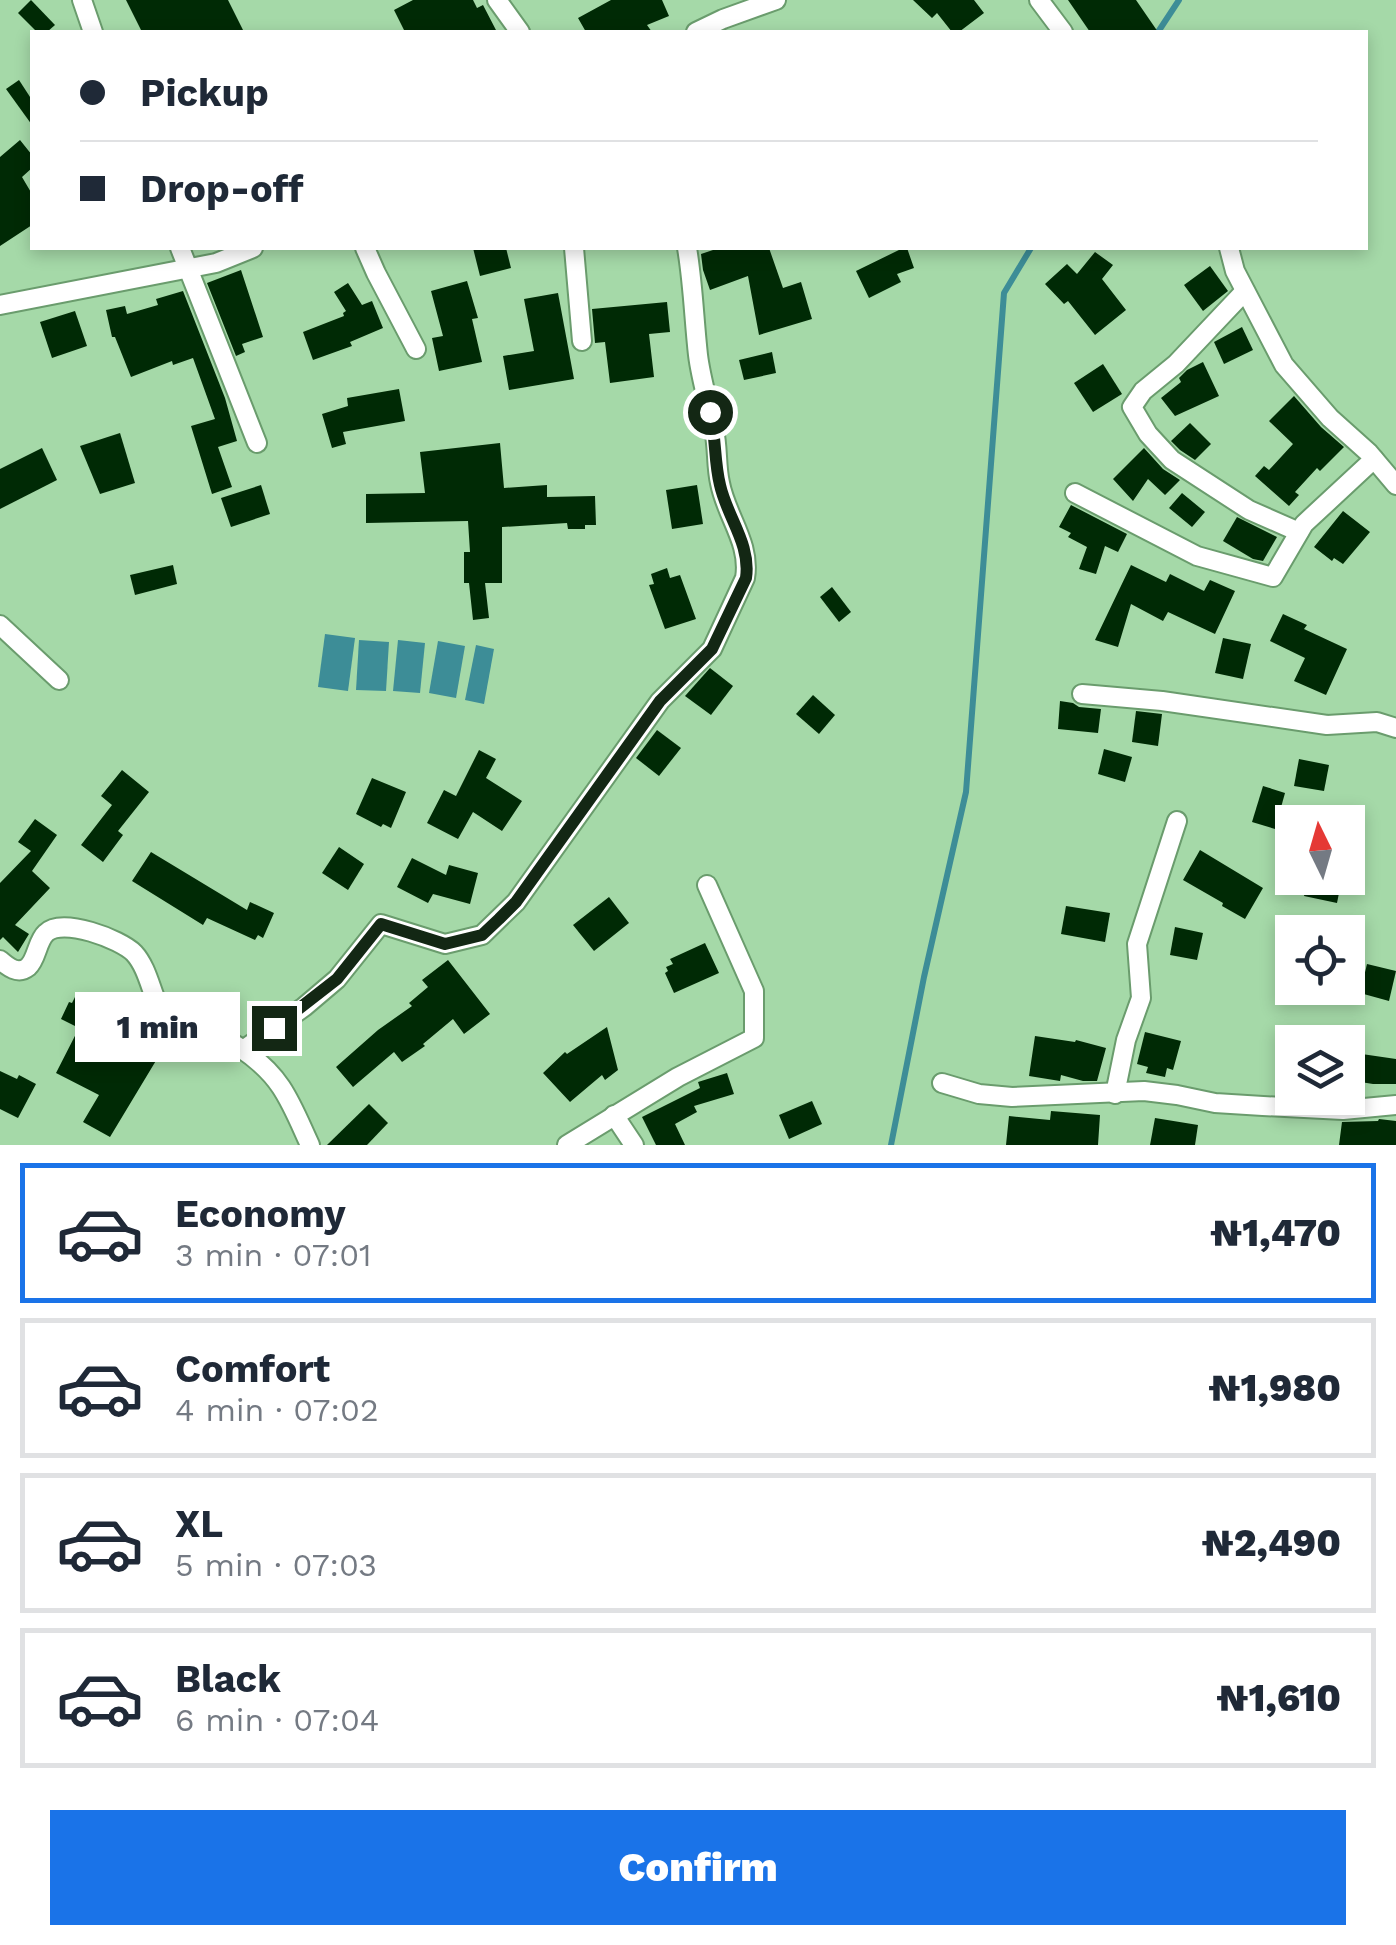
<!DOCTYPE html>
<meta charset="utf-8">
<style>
body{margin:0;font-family:"Work Sans",sans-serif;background:#f6f6f7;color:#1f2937;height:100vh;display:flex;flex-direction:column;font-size:38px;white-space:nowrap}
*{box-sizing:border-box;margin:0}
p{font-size:32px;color:#747a83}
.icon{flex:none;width:55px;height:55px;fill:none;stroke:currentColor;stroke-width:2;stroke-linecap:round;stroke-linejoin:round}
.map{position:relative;height:1145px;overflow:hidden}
.drawer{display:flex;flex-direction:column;background:#fff;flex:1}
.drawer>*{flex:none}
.banner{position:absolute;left:30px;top:30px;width:1338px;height:220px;border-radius:0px;box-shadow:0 5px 15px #0003;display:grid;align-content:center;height:220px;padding:0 50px;background:#fff}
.needle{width:65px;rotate:355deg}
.controls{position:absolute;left:1275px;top:805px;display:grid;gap:20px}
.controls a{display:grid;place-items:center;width:90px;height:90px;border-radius:0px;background:#fff;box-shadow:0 5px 15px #0003;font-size:50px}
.end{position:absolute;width:45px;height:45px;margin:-22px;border:12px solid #132714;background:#fff;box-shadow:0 0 0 5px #fff}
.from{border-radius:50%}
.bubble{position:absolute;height:70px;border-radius:0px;background:#fff;box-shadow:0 5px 15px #0003;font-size:32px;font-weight:800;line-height:70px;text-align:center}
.banner b{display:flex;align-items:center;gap:35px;height:95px;font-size:38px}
.banner b+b{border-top:2px solid #e0e1e3}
.banner i{width:25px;height:25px;background:#1f2937}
ul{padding:18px 0 0;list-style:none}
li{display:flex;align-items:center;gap:30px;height:140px;margin:0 20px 15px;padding:0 30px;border:5px solid #e0e1e3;border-radius:0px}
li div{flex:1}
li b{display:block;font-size:38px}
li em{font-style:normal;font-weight:800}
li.on{border-color:#1a73e8}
li>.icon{width:90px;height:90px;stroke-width:1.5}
.primary-button{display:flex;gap:20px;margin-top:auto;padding:20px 50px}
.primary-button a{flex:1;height:115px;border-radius:0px;background:#1a73e8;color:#fff;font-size:40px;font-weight:800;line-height:115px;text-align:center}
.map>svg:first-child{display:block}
</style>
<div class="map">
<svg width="1396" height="1145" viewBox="0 0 1396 1145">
<rect width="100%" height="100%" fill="#a5d9a8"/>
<g fill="#3d8d97">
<polygon points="325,634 355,638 348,691 318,687"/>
<polygon points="359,640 389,642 386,691 356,690"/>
<polygon points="398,640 425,643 420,693 393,691"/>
<polygon points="438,641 465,646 456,698 429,693"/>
<polygon points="476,645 494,649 484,704 465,700"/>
</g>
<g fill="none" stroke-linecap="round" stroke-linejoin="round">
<g stroke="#3d8d97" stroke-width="6">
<polyline points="1158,32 1179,0"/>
<polyline points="891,1145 924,977 966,792 1004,293 1031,248"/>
</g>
</g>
<g fill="#002a05">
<polygon points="31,0 55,25 47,32 37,32 18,13"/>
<polygon points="126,0 228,0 244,32 142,32"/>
<polygon points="413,0 473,0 477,8 483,5 497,32 405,32 394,10"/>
<polygon points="611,0 662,0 669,16 647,25 652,32 586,32 578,18"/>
<polygon points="913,0 974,0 984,13 959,32 952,32 937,13 932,18"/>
<polygon points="1068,0 1136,0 1158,32 1090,32"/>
<polygon points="19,80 32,100 32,125 6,89"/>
<polygon points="20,140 32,155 32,168 22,177 32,194 32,225 0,246 0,157"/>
<polygon points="473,248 506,248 511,268 480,276"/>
<polygon points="719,248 769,248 783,288 801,282 812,319 759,335 748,276 710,290 703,270 701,254"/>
<polygon points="903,248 907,248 914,268 897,274 901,282 869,298 856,271"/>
<polygon points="1095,252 1113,265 1102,279 1126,310 1095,335 1068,301 1064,304 1045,284 1067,264 1077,274"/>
<polygon points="1210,266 1228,291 1203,311 1184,285"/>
<polygon points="241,270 263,337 242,344 245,352 236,356 207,283"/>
<polygon points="467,281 478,318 472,319 482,362 439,371 432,338 443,336 431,291"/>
<polygon points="348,283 362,305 372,301 383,328 350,342 352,346 313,360 303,332 344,316 343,313 346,311 334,292"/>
<polygon points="183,291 225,398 237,441 218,447 232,487 212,494 191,426 215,419 193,358 173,365 172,361 131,377 115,337 112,337 106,310 125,306 127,314 158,305 156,299"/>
<polygon points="558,293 574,379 509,390 503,356 534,351 524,299"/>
<polygon points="667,302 670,332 649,334 654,377 610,383 605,342 595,343 592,309"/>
<polygon points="75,311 87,346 52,358 40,322"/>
<polygon points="1242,327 1253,350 1224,364 1214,342"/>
<polygon points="772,352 776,373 744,380 739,360"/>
<polygon points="1203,362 1219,396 1175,416 1161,398 1181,382 1179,378 1187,370"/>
<polygon points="1103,364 1122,394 1093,412 1074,383"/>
<polygon points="399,389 405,421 343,432 346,444 332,448 322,414 348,406 347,398"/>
<polygon points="1294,396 1321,427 1344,447 1320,471 1317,468 1295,492 1299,495 1289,506 1255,476 1264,466 1269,470 1293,444 1269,421"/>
<polygon points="1190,423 1211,444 1195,460 1180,450 1171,441"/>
<polygon points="120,433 135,483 100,494 80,446"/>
<polygon points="500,443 504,488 547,485 547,497 595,496 596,525 585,525 585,529 568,529 567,523 502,527 502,583 485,583 489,618 473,620 469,583 464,583 464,552 470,552 468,521 366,523 366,494 425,493 420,452"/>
<polygon points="42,448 57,480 0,509 0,469"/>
<polygon points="1144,448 1163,469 1180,480 1165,495 1148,479 1133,501 1113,479"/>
<polygon points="261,485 270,514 231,527 221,498"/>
<polygon points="697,485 703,524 672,529 666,490"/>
<polygon points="1182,493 1205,512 1192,527 1169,508"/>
<polygon points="1071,505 1127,534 1118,552 1105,546 1096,574 1079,569 1087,547 1068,537 1071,533 1059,527"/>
<polygon points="1343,511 1370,532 1343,564 1334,558 1332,561 1314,547"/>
<polygon points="1237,517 1277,537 1263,561 1253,559 1223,541"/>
<polygon points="173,565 177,584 135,595 130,575"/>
<polygon points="1131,565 1166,582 1170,574 1204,591 1210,580 1235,591 1215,634 1168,612 1163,621 1131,604 1118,647 1095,640"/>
<polygon points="667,568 670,578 680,575 696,619 665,629 649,585 654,584 651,574"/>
<polygon points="832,587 851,612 839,622 820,597"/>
<polygon points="1283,614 1307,625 1304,629 1347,649 1326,695 1294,681 1305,658 1270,641"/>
<polygon points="1223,638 1251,644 1243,679 1215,673"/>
<polygon points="710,668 733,686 711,715 685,696"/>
<polygon points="813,695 835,715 819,734 796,714"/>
<polygon points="1060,701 1073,703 1079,707 1101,709 1098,733 1058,729"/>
<polygon points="1136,711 1162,714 1158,746 1132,742"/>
<polygon points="657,730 681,748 659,776 636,758"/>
<polygon points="1104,749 1132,757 1125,782 1098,774"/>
<polygon points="479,750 496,759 486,778 522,801 502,831 473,812 458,839 427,823 444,790 456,796"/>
<polygon points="1299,759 1329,765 1324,791 1294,786"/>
<polygon points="122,770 149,792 118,831 123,835 103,862 81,845 112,805 101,796"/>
<polygon points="372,778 406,792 391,828 383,824 381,827 356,814"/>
<polygon points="1263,786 1285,793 1275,829 1252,822"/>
<polygon points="35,819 57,835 32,871 50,888 15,925 29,934 18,952 3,937 0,940 0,883 31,851 18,842"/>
<polygon points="339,847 364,864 348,890 322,873"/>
<polygon points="1200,850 1263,888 1245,919 1222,906 1223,903 1183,880"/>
<polygon points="151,852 247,910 250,902 274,913 263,938 258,935 255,940 207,918 203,925 132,881"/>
<polygon points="412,858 446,875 449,865 478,873 470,904 433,894 428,903 397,887"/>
<polygon points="1308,878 1342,878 1337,903 1304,896"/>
<polygon points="609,897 629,923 594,951 573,925"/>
<polygon points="1066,906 1110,913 1105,942 1061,934"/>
<polygon points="1175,927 1203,933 1197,960 1170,955"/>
<polygon points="705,943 719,973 674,993 665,973 668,971 666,967 673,964 670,959"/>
<polygon points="448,960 490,1014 464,1034 453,1019 423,1044 425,1046 402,1062 394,1052 353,1087 336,1067 378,1030 412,1006 409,1003 428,987 422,980"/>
<polygon points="1367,964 1396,971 1389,1001 1360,993"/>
<polygon points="76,995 129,1021 126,1026 163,1049 110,1137 83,1122 99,1095 56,1073 79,1028 61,1019 69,1002 72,1003"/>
<polygon points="607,1027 618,1070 605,1080 602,1075 570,1102 543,1073 565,1052 567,1054"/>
<polygon points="1145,1032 1181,1041 1173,1070 1167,1068 1165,1077 1146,1073 1148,1067 1137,1064"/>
<polygon points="1035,1036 1075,1042 1076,1040 1106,1048 1097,1081 1083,1081 1061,1075 1060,1081 1029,1076"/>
<polygon points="1348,1052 1396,1059 1396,1084 1373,1084 1348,1080"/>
<polygon points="0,1071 17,1079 19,1075 36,1084 18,1118 0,1109"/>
<polygon points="727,1073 734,1094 694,1106 697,1112 675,1124 685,1145 656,1145 642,1117 700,1088 698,1082"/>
<polygon points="812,1101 822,1124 789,1139 779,1115"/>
<polygon points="369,1104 388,1123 367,1145 327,1145"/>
<polygon points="1051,1111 1100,1115 1098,1145 1006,1145 1009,1116 1050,1120"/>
<polygon points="1155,1118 1198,1125 1195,1145 1150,1145"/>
<polygon points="1379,1119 1396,1121 1396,1145 1339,1145 1342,1122 1378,1121"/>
</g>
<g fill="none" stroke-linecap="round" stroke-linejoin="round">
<defs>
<g id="street">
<polyline points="82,0 93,32"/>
<polyline points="497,0 520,32"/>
<polyline points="1039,0 1063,32"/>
<polyline points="696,32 723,19 776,0"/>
<polyline points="180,248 257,443"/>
<polyline points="365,248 376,273 416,349"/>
<polyline points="574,248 582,341"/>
<polyline points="1229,248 1235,271 1284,365 1330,418 1369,453 1396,485"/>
<polyline points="1245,291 1176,364 1143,391 1132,407 1148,434 1172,460 1249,510 1299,532"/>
<polyline points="0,305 216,263 253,248"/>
<polyline points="1075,493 1197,556 1273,577 1304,524 1374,459"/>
<polyline points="0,625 59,680"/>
<polyline points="1082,694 1162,701 1327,725 1377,722 1396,728"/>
<path d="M0,960C8,967 18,975 28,967C37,959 37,941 46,933C62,917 120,939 134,953C146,966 150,986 157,1003C199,1026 254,1046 281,1087C293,1105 301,1126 310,1145"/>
<path d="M243,1050L304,1007L337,979L381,924L445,944L482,935L516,902L660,701L712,649L745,578C751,543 726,516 720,483C716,466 718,447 714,430C709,404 701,380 698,355C694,319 693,283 687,248"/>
<polyline points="942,1083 979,1094 1012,1097 1144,1091 1177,1095 1215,1103 1263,1106 1343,1110 1396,1105"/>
<polyline points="1115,1094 1126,1040 1141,998 1137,944 1177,821"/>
<polyline points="614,1115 634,1145"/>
<polyline points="567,1145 678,1077 754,1038 754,991 707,885"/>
</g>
</defs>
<use href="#street" stroke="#6a9c6d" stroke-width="22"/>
<use href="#street" stroke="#fff" stroke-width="18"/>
</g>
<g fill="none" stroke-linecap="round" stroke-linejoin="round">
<path stroke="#132714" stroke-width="12" d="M274,1028L337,979L381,924L445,944L482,935L499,919L516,902L660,701L712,649L746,578C751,544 727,517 720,485C714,461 716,436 710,412"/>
</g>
</svg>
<div class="controls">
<a><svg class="needle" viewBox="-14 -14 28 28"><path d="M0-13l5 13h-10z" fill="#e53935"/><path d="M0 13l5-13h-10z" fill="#747a83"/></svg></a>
<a><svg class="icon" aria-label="locate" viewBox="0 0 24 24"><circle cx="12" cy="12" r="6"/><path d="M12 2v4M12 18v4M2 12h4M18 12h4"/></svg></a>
<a><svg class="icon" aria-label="layers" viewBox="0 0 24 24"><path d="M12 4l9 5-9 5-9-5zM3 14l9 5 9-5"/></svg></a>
</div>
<i class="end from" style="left:710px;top:412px"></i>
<i class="end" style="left:274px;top:1028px"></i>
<div class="bubble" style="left:75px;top:992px;width:165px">1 min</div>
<div class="banner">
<b><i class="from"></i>Pickup</b>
<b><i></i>Drop-off</b>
</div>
</div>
<section class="drawer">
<ul>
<li class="on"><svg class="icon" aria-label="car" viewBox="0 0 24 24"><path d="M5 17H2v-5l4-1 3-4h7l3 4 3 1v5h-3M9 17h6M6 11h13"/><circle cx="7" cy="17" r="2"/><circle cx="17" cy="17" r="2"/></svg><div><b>Economy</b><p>3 min · 07:01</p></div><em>₦1,470</em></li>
<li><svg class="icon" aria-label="car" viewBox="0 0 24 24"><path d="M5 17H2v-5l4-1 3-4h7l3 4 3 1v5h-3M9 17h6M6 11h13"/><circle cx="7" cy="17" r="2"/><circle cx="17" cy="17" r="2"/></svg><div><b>Comfort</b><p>4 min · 07:02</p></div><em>₦1,980</em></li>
<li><svg class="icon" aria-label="car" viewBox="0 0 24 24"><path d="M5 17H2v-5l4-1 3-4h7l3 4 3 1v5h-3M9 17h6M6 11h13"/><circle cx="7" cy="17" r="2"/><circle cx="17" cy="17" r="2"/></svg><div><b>XL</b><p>5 min · 07:03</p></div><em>₦2,490</em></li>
<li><svg class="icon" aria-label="car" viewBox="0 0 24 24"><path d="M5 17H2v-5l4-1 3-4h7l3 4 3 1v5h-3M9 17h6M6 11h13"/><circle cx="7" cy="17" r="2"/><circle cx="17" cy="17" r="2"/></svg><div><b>Black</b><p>6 min · 07:04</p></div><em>₦1,610</em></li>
</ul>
<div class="primary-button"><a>Confirm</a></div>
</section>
